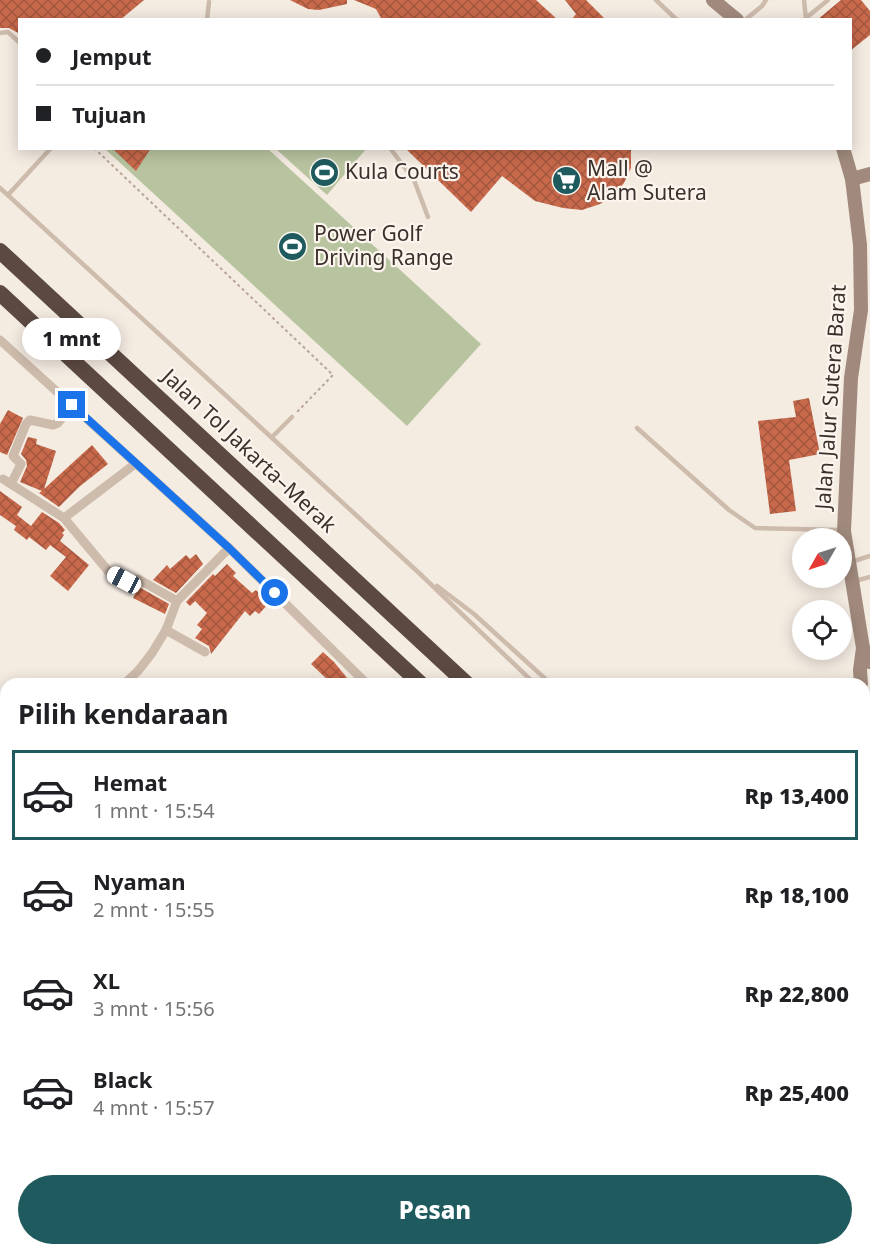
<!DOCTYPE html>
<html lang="id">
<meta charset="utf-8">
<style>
body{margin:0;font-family:"Noto Sans",sans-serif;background:#f6f6f6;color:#202124;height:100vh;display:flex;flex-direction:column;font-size:22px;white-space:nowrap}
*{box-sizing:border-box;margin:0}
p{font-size:20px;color:#757577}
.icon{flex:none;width:33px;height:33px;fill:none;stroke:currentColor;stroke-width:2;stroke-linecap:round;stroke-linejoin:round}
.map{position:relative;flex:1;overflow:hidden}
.sheet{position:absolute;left:0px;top:678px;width:870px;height:578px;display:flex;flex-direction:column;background:#fff;border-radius:18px 18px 0 0;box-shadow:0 3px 15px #0003}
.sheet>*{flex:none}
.hud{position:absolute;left:18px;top:18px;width:834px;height:132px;border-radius:0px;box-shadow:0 3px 15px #0003;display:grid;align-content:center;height:132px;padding:0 18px;background:#fff}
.needle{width:39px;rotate:231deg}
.tools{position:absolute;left:792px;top:528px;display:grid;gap:12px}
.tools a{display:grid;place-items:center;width:60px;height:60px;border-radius:50%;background:#fff;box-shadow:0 3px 15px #0003;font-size:30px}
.end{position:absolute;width:27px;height:27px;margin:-14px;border:8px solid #1a73e8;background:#fff;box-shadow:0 0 0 3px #fff}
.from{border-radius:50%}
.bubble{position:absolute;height:42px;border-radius:21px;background:#fff;box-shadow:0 3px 15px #0003;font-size:20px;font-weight:800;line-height:42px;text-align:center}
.car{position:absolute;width:18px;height:36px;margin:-18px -9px;border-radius:8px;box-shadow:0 0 4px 2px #0007;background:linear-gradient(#fff 24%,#345 0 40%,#fff 0 76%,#345 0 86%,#fff 0)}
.hud b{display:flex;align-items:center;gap:21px;height:57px;font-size:22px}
.hud b+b{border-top:2px solid #e0e0e0}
.hud i{width:15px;height:15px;background:#202124}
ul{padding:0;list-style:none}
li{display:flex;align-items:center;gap:18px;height:90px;margin:0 12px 9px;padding:0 6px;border:3px solid transparent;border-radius:0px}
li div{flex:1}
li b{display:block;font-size:22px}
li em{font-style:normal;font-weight:800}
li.active{border-color:#1f5a5e}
li>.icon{width:54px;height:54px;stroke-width:1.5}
h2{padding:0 18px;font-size:27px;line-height:72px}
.action{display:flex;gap:12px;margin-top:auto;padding:12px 18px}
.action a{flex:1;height:69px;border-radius:36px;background:#1f5a5e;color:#fff;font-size:24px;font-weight:800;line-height:69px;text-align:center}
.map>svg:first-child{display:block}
</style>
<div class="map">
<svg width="870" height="1255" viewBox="0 0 870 1255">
<defs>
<pattern id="building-cross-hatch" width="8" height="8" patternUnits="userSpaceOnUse" patternTransform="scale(1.5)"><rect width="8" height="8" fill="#c8694b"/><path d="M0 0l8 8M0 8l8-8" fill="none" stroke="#a4573f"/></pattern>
</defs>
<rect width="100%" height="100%" fill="#f4ebe1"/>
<g fill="#b8c4a0">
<polygon points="105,149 268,149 481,344 407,426"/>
<polygon points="276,149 366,149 327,195"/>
</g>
<g fill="url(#building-cross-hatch)">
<polygon points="0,0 144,0 120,20 20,20 20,34 9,28 0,28"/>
<polygon points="290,0 347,0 347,4 319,10 308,9"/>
<polygon points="354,0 536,0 558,20 382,20 376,9"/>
<polygon points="565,0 586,0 606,20 571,20 576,14"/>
<polygon points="841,0 861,0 870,11 870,35 850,51 850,20 817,20"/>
<polygon points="112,148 151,148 136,171"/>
<polygon points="405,148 631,148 631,168 624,183 614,195 600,204 582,210 563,208 535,201 502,176 471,212"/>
<polygon points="809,398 820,454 789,460 796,511 770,514 758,421 796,417 793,401"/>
<polygon points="8,410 23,418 7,455 0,452 0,424"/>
<polygon points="28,437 37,439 36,444 56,451 44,489 92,445 108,464 79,487 59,507 39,493 42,491 20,482 27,466 26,460 21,454"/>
<polygon points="0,491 22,507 17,515 31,526 42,512 59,523 65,530 62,533 64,535 60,541 89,565 68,591 50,576 66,557 50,545 46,550 29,537 27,540 14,530 16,526 0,515"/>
<polygon points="196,554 203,564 176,593 153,580 167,565 170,569 186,555 190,559"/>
<polygon points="227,564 236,573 233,576 252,593 256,590 269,603 259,614 255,611 250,616 245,611 211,654 209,646 195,638 202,629 197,625 207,613 195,601 190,606 186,602 213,574 215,576"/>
<polygon points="139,587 169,604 165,614 133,598"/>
<polygon points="323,652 334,662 352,684 332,684 311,664"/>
</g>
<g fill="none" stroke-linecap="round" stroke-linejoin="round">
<polyline stroke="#b9a596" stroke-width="2" stroke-dasharray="3 3" stroke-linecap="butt" points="94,148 333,375 297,412"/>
<g stroke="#cdbbac" stroke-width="4.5">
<polyline points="656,0 677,20"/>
<polyline points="804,0 806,20"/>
<polyline points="806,18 828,0"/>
<polyline points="207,20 209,2"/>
<polyline points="745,20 762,6 766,0"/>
<polyline points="0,33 8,32 20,43"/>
<polyline points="390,148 414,180 428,217"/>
<polyline points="0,188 418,572 535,684"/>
<polyline points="8,195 51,148"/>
<polyline points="637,428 729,510 755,528 841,530"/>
<polyline points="272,437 292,417"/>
<polyline points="851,562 870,556"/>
<polyline points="855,581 870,577"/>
<polyline points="437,586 474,614 551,684"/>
<polyline points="864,764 870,767"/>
</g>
<g stroke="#cdbbac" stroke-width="9">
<polyline points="0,340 229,548 177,601 166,630 152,653 138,671 124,684"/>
<polyline points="3,479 64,518 109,572 124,580 138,579 177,601"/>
<polyline points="11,484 21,464 13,456 26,424 30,420 53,425 58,423 72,405"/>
<polyline points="64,518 135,464"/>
<polyline points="229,548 367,684"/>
<polyline points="166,630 205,652"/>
<polyline points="0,784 6,782"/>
<polyline points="870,875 868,877 870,885"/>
<polyline points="864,996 869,996"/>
<polyline points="0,1134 6,1136"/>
<polyline points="864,1191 870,1201"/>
<polyline points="164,1250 167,1255"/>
<polyline points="226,1250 230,1255"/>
<polyline points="479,1250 482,1255"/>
<polyline points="646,1250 649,1255"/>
<polyline points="746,1250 749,1255"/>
<polyline points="8,1255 11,1250"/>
<polyline points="138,1255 144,1250"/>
<polyline points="280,1255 286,1250"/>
<polyline points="783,1255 784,1250"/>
</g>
<g stroke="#a18a7d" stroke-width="14">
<polyline points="713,0 737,20"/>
<polyline points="843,148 852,179 860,245 861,310 851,378 844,531 863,648 870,662"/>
<polyline points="852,179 870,174"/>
<polyline points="861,684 860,670 863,648"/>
<polyline points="864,715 870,748"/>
<polyline points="864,1012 870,1008"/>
<polyline points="457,1255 467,1250"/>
</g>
<g stroke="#5c4a42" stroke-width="16">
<polyline points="0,251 467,684"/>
<polyline points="0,293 421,684"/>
<polyline points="864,1052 870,1058"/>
<polyline points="864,1097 870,1102"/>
</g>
</g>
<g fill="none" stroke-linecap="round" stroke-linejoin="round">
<polyline stroke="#1a73e8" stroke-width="8" points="72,405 229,548 275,593"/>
</g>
<defs>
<symbol id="stadium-disc" viewBox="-11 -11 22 22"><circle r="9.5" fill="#1f5a5e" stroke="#fbf5ee"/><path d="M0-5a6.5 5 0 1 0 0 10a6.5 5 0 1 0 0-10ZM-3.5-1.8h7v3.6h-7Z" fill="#fff"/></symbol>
<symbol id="supermarket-disc" viewBox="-11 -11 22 22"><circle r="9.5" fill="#1f5a5e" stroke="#fbf5ee"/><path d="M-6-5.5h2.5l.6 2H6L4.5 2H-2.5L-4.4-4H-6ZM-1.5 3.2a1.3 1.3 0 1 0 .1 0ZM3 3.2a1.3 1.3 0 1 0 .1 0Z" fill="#fff"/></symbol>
</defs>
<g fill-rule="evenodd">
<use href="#stadium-disc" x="308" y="156" width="33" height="33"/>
<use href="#supermarket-disc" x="550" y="164" width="33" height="33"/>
<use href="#stadium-disc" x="276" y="230" width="33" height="33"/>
</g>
<g text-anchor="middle" stroke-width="4.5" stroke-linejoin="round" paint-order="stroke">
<g font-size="21" fill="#3b302b" stroke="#fbf5ee" text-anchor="start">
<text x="587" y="176">Mall @<tspan x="587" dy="24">Alam Sutera</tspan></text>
<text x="345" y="179">Kula Courts</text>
<text x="314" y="241">Power Golf<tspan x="314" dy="24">Driving Range</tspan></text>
</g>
<g font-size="21" fill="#3b302b" stroke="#fbf5ee">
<text transform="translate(831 397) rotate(-86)" y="7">Jalan Jalur Sutera Barat</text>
<text transform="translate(249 451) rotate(43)" y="7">Jalan Tol Jakarta–Merak</text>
</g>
</g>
</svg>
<div class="tools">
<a><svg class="needle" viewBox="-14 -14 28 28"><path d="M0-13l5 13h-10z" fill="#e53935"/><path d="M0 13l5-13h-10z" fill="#757577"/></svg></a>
<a><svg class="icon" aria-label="locate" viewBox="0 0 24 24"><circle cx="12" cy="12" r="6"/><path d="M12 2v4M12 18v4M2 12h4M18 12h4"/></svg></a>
</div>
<i class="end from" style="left:275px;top:593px"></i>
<i class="end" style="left:72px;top:405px"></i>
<div class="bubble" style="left:22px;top:318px;width:99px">1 mnt</div>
<i class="car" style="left:124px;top:580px;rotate:298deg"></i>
<div class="hud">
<b><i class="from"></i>Jemput</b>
<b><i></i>Tujuan</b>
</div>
<section class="sheet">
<h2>Pilih kendaraan</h2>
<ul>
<li class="active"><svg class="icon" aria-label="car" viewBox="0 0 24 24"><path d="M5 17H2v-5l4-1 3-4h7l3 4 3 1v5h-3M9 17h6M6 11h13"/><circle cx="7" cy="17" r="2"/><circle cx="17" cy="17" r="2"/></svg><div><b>Hemat</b><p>1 mnt · 15:54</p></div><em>Rp 13,400</em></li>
<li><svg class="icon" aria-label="car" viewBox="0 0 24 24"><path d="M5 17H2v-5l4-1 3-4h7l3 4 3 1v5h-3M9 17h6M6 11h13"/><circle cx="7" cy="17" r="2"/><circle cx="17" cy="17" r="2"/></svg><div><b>Nyaman</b><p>2 mnt · 15:55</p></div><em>Rp 18,100</em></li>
<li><svg class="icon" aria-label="car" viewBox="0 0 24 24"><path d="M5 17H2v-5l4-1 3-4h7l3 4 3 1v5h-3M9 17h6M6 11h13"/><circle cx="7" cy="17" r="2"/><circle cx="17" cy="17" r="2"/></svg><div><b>XL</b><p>3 mnt · 15:56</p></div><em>Rp 22,800</em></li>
<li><svg class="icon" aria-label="car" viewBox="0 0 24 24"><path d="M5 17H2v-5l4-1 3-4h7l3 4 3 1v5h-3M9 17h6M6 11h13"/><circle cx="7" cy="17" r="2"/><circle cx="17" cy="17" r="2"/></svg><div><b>Black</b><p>4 mnt · 15:57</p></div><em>Rp 25,400</em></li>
</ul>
<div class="action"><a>Pesan</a></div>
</section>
</div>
